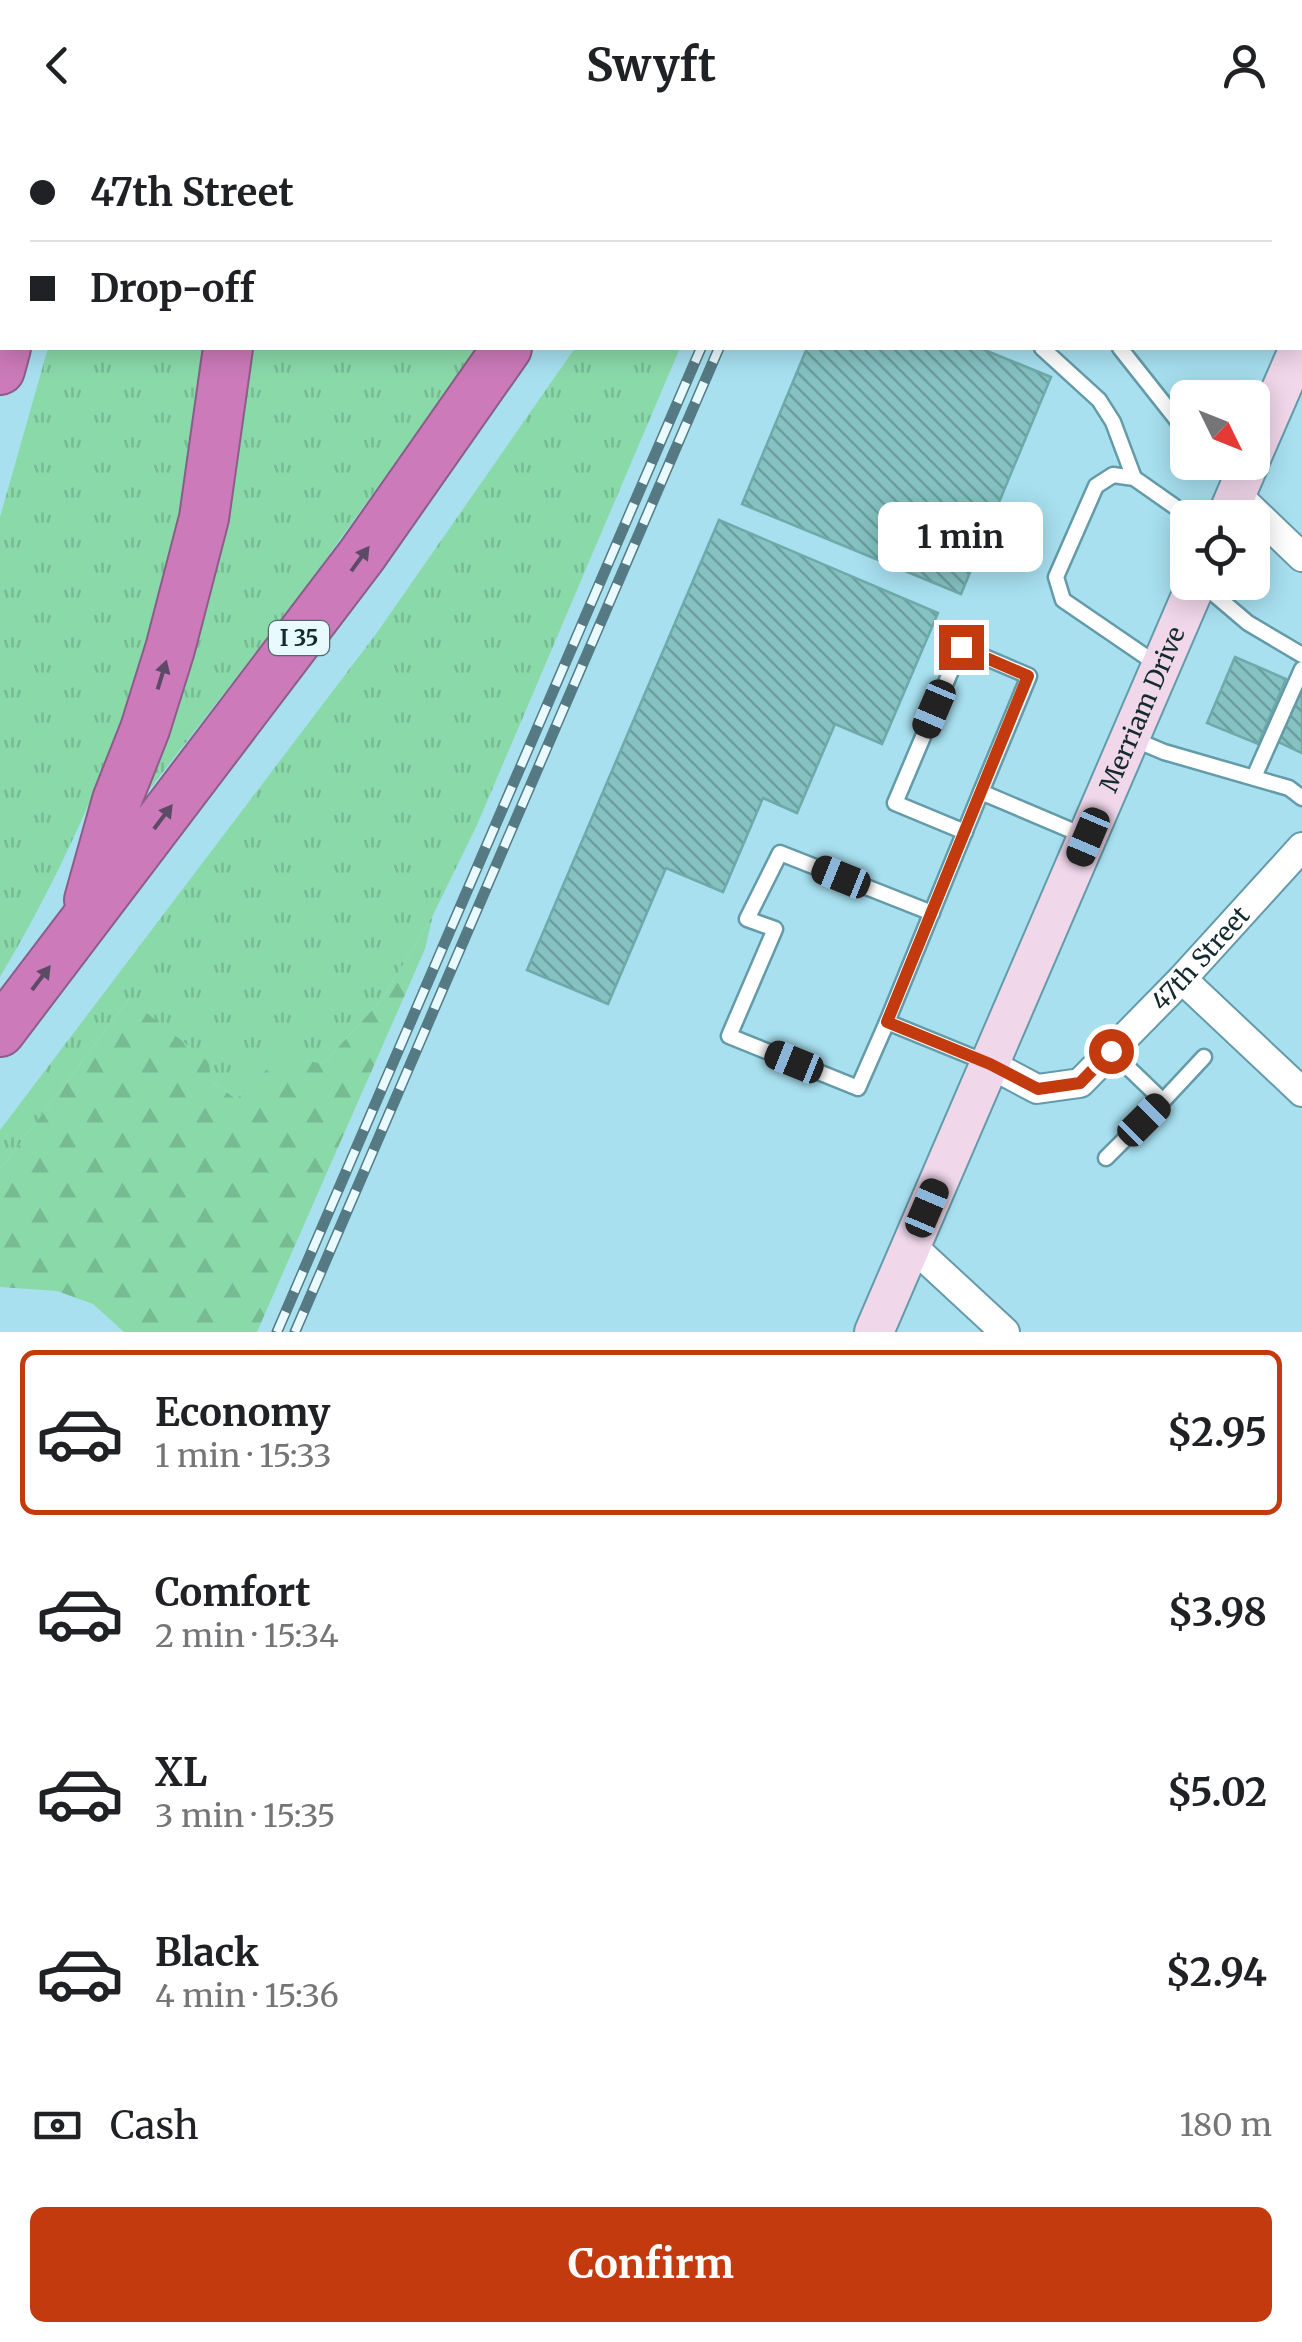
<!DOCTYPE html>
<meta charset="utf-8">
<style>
body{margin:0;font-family:Merriweather,serif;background:#f6f6f6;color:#202124;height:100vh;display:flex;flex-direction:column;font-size:38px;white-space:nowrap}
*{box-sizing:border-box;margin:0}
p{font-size:32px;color:#757577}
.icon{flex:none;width:55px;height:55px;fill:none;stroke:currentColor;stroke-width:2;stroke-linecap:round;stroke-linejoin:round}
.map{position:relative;height:1202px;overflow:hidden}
.panel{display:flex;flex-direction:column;background:#fff;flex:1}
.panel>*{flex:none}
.hud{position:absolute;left:0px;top:0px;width:1302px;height:220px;box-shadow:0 5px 25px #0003;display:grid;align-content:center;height:220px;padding:0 30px;background:#fff}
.needle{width:65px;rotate:133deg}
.buttons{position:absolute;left:1170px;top:250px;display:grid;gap:20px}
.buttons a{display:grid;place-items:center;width:100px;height:100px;border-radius:15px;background:#fff;box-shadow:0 5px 25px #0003;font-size:50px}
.end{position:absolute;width:45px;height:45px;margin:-22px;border:12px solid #c23a0d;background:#fff;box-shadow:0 0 0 5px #fff}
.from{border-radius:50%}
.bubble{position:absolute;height:70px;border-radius:15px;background:#fff;box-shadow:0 5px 25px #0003;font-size:32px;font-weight:700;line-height:70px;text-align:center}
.car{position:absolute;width:30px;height:60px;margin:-30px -15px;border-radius:12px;box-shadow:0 0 8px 2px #0007;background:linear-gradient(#222 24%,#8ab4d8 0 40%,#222 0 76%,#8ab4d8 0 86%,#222 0)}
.hud b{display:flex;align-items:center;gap:35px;height:95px;font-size:38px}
.hud b+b{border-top:2px solid #e0e0e0}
.hud i{width:25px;height:25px;background:#202124}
ul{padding:18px 0 0;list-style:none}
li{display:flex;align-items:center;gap:30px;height:165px;margin:0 20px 15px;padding:0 10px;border:5px solid transparent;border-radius:15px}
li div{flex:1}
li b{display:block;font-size:38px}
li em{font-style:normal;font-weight:700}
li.selected{border-color:#c23a0d}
li>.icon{width:90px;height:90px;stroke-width:1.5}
.pay{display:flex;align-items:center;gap:25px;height:110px;padding:0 30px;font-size:38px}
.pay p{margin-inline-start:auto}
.primary-button{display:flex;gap:20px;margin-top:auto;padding:20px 30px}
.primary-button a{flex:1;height:115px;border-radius:15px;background:#c23a0d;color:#fff;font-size:40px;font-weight:700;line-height:115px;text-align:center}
header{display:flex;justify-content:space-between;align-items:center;height:130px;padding:0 30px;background:#fff;font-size:45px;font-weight:700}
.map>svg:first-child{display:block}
</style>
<header><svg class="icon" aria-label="back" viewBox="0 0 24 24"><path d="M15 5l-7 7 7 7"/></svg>Swyft<svg class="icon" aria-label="person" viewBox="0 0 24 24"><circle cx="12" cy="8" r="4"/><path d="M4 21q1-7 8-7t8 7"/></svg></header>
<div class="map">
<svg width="1302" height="1202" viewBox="0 0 1302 1202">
<defs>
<pattern id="grass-tufts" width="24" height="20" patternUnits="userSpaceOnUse" patternTransform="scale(2.5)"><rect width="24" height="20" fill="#8adaa9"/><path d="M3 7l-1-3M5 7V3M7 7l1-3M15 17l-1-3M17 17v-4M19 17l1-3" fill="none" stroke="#76bb92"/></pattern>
<pattern id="forest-firs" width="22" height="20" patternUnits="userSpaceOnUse" patternTransform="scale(2.5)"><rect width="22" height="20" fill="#8adaa9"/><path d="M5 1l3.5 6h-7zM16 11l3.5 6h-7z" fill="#76bb92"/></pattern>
<pattern id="building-back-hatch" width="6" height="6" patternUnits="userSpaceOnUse" patternTransform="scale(2.5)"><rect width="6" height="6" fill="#86c2c2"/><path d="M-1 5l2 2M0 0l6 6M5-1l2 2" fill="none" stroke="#6c9e9e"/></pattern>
</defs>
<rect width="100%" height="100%" fill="#a8e0f0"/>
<g fill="url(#grass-tufts)">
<path d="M48,218H203C186,440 114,656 0,847V387Z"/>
<polygon points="245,218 477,218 306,457 136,677"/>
<polygon points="575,218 680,218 477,695 433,785 383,868 323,934 282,926 236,969 211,951 129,869 0,1040 0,1000 376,504"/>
</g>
<polygon fill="url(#forest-firs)" points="433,785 425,819 257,1202 124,1202 93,1174 57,1161 0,1157 0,1040 129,869 209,932 211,951 236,969 282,925 323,934 383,868"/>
<g fill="url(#building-back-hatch)" stroke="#6eaaaa" stroke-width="2.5">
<polygon points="807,218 980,218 1051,247 961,464 742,374"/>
<polygon points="719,390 938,483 882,614 835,594 797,683 763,668 723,762 666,738 608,874 527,840"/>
<polygon points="1235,527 1286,549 1258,614 1207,593"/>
<polygon points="1300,564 1302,565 1302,623 1278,612"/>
</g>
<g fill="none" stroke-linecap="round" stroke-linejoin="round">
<defs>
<g id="lane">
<polyline points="935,0 938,2"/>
<polyline points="1042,218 1099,270 1113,292 1134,348"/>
<polyline points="1120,218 1188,304"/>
<polyline points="1220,332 1242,350"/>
<polyline points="1201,453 1248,493 1302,525"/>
<polyline points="1158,535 1063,470 1056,447 1096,356 1113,345 1134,348 1191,388"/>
<polyline points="1131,608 1164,622 1289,658 1302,668"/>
<polyline points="1254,647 1302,539"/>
<polyline points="965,702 895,673 961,517 1029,546 981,662"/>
<polyline points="887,892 858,958 729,906 775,799 747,789 780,723 932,783"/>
<polyline points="990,934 887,892 981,662 1087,707"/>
<polyline points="1163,971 1204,927"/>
<polyline points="1106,1028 1163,971 1111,921"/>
</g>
<g id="street">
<polyline points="1236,364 1302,427"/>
<polyline points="1182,849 1302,962"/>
<path id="s1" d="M990,934L1037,959L1080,953L1182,849L1302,717"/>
<polyline points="911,1115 1005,1202"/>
</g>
<g id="secondary">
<polyline points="1252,326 1299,218"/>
<polyline points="1226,388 1250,332"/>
<path id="s2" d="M874,1202L1197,452"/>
</g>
<g id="highway">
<polyline points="64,2 64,0"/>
<polyline points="239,2 240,0"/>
<polyline points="639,2 640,0"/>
<polyline points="0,240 6,218"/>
<polyline points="89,770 117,670 145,599 170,519 204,388 228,218"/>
<polyline points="0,902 362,425 507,218"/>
</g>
</defs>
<use href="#lane" stroke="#649ba9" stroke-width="19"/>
<use href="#street" stroke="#649ba9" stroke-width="32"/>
<use href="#secondary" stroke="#649ba9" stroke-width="42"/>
<use href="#highway" stroke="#8b5e89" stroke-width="52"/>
<use href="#lane" stroke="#fff" stroke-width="14"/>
<use href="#street" stroke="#fff" stroke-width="28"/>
<use href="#secondary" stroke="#f0d7ea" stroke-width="38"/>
<use href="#highway" stroke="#cc7ab9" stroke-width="48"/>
<defs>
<g id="rail">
<polyline points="793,2 795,0"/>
<polyline points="811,2 812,0"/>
<polyline points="277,1202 701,218"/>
<polyline points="295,1202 719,218"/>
</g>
</defs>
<use href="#rail" stroke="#557a84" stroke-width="11"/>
<use href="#rail" stroke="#e9faff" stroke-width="8" stroke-dasharray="22" stroke-linecap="butt"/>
</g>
<defs><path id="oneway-solid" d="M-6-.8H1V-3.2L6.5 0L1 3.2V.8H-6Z" transform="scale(2.5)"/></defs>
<g fill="#5d4a66">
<use href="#oneway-solid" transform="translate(360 429) rotate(-54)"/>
<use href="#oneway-solid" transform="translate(162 545) rotate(-73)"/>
<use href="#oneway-solid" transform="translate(163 687) rotate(-53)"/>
<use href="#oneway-solid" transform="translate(41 848) rotate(-53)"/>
</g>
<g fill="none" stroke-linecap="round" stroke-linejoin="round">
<polyline stroke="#c23a0d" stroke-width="12" points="961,517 1028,546 887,892 990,934 1038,959 1080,953 1111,921"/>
</g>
<g text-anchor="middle" stroke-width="8" stroke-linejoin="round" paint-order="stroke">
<rect fill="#e9faff" stroke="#53686d" stroke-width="2.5" x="269" y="491" width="60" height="34" rx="8"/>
<g font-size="22" font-weight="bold" fill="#132a2f">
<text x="299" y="516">I 35</text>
</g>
<g font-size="25" fill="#132a2f" stroke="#e9faff">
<text dy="9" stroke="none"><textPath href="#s2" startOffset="678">Merriam Drive</textPath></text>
<text dy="9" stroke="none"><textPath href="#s1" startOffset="270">47th Street</textPath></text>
</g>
</g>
</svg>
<div class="buttons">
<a><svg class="needle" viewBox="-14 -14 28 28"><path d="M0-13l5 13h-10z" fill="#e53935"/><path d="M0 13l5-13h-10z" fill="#757577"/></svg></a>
<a><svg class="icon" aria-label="locate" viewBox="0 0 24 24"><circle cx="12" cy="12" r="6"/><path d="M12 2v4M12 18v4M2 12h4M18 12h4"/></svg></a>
</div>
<i class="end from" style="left:1111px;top:921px"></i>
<i class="end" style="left:961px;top:517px"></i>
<div class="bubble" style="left:878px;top:372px;width:165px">1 min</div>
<i class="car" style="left:934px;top:579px;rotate:203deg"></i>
<i class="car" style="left:1088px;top:707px;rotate:203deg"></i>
<i class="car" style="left:841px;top:747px;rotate:292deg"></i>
<i class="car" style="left:794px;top:932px;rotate:292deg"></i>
<i class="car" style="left:1144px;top:990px;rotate:45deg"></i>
<i class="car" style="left:927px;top:1078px;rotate:23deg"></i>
<div class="hud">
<b><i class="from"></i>47th Street</b>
<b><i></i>Drop-off</b>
</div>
</div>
<section class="panel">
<ul>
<li class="selected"><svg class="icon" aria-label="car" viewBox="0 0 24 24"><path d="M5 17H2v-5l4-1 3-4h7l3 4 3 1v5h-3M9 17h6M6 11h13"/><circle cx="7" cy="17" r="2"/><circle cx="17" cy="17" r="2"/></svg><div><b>Economy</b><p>1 min · 15:33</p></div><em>$2.95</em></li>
<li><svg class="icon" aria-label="car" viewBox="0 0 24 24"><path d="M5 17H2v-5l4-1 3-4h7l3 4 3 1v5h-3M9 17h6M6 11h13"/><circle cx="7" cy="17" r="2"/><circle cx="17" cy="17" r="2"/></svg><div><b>Comfort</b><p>2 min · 15:34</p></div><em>$3.98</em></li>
<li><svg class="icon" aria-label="car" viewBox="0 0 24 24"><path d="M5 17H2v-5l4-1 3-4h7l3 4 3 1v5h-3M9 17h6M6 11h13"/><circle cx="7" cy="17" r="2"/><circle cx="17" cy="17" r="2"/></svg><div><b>XL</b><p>3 min · 15:35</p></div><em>$5.02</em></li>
<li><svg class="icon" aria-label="car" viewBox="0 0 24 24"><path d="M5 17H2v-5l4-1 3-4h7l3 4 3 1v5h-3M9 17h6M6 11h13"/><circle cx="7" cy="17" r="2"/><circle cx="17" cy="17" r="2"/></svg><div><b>Black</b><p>4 min · 15:36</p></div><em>$2.94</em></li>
</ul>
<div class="pay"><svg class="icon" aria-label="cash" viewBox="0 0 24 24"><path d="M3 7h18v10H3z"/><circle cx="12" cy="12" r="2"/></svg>Cash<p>180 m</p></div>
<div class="primary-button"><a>Confirm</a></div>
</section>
